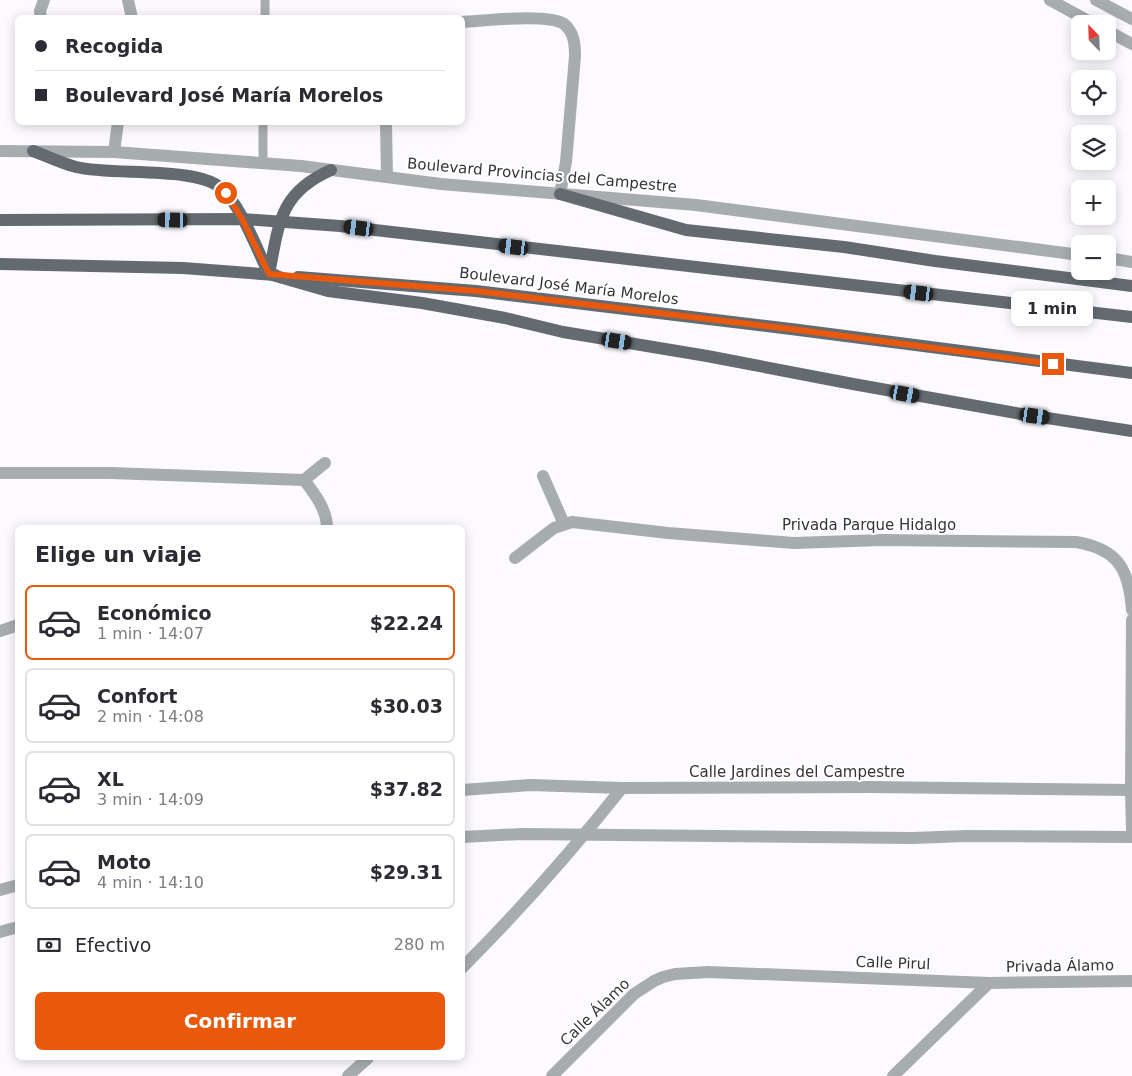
<!DOCTYPE html>
<html lang="es">
<meta charset="utf-8">
<style>
body{margin:0;font-family:"DejaVu Sans",sans-serif;background:#f2f2f3;color:#2b2b33;height:100vh;display:flex;flex-direction:column;font-size:19px;white-space:nowrap}
*{box-sizing:border-box;margin:0}
p{font-size:16px;color:#7c7c81}
.icon{flex:none;width:28px;height:28px;fill:none;stroke:currentColor;stroke-width:2;stroke-linecap:round;stroke-linejoin:round}
.map{position:relative;flex:1;overflow:hidden}
.sheet{position:absolute;left:15px;top:525px;width:450px;height:535px;display:flex;flex-direction:column;background:#fff;border-radius:8px;box-shadow:0 2px 12px #0003}
.sheet>*{flex:none}
.guide{position:absolute;left:15px;top:15px;width:450px;height:110px;border-radius:8px;box-shadow:0 2px 12px #0003;display:grid;align-content:center;height:110px;padding:0 20px;background:#fff}
.needle{width:32px;rotate:337deg}
.buttons{position:absolute;left:1071px;top:15px;display:grid;gap:10px}
.buttons a{display:grid;place-items:center;width:45px;height:45px;border-radius:8px;background:#fff;box-shadow:0 2px 12px #0003;font-size:25px}
.end{position:absolute;width:22px;height:22px;margin:-11px;border:6px solid #ea580c;background:#fff;box-shadow:0 0 0 2px #fff}
.from{border-radius:50%}
.bubble{position:absolute;height:35px;border-radius:8px;background:#fff;box-shadow:0 2px 12px #0003;font-size:16px;font-weight:700;line-height:35px;text-align:center}
.car{position:absolute;width:15px;height:30px;margin:-15px -8px;border-radius:6px;box-shadow:0 0 4px 1px #0007;background:linear-gradient(#222 24%,#8ab4d8 0 40%,#222 0 76%,#8ab4d8 0 86%,#222 0)}
.guide b{display:flex;align-items:center;gap:18px;height:48px;font-size:19px}
.guide b+b{border-top:1px solid #e1e1e2}
.guide i{width:12px;height:12px;background:#2b2b33}
ul{padding:0;list-style:none}
li{display:flex;align-items:center;gap:15px;height:75px;margin:0 10px 8px;padding:0 10px;border:2px solid #e1e1e2;border-radius:8px}
li div{flex:1}
li b{display:block;font-size:19px}
li em{font-style:normal;font-weight:700}
li.selected{border-color:#ea580c}
li>.icon{width:45px;height:45px;stroke-width:1.5}
h2{padding:0 20px;font-size:22px;line-height:60px}
.pay{display:flex;align-items:center;gap:12px;height:55px;padding:0 20px;font-size:19px}
.pay p{margin-inline-start:auto}
.primary-button{display:flex;gap:10px;margin-top:auto;padding:10px 20px}
.primary-button a{flex:1;height:58px;border-radius:8px;background:#ea580c;color:#fff;font-size:20px;font-weight:700;line-height:58px;text-align:center}
.map>svg:first-child{display:block}
</style>
<div class="map">
<svg width="1132" height="1076" viewBox="0 0 1132 1076">
<rect width="100%" height="100%" fill="#fcfafe"/>
<g fill="none" stroke-linecap="round" stroke-linejoin="round">
<g stroke="#a7acaf" stroke-width="9">
<polyline points="265,18 265,0"/>
<polyline points="263,163 263,122"/>
</g>
<g stroke="#a7acaf" stroke-width="12">
<polyline points="128,0 132,18"/>
<polyline points="1050,0 1094,24"/>
<polyline points="1096,0 1132,19"/>
<polyline points="41,18 40,11 44,0"/>
<path d="M462,22C484,21 548,13 564,24C574,32 575,44 575,56L566,162L560,194"/>
<polyline points="1108,31 1132,44"/>
<polyline points="386,122 387,177"/>
<polyline points="0,151 114,152 301,166 441,184 696,205 1080,255"/>
<polyline points="114,152 118,122"/>
<polyline points="1108,258 1132,262"/>
<polyline points="0,473 111,473 304,480 325,463"/>
<polyline points="543,476 564,524"/>
<path d="M304,480C315,494 327,510 327,528"/>
<path d="M515,558L554,528L572,522L668,533L794,543L882,540L1076,542C1118,549 1129,569 1132,610"/>
<polyline points="1132,620 1131,790 1132,832"/>
<polyline points="0,631 18,625"/>
<polyline points="462,790 530,785 622,788 870,787 1132,790"/>
<polyline points="462,837 522,834 912,838 966,836 1132,837"/>
<polyline points="0,890 18,885"/>
<polyline points="0,932 18,927"/>
<path d="M462,968C519,911 572,851 622,788"/>
<polyline points="348,1076 368,1058"/>
<polyline points="552,1076 634,994 654,981 663,977 675,974 708,972 989,983 1132,981"/>
<polyline points="893,1076 989,983"/>
</g>
<g stroke="#636b70" stroke-width="12">
<path d="M33,151C47,156 61,163 76,167C113,176 195,166 221,188C241,205 257,250 269,274L328,291L422,303L505,318L563,332L707,356L853,384L1021,414L1132,431"/>
<polyline points="560,194 686,230 844,247 935,261 1132,286"/>
<polyline points="0,220 242,219 340,226 1132,317"/>
<polyline points="0,264 183,268 275,275"/>
<path d="M269,274C279,224 279,193 331,170"/>
<polyline points="298,277 476,291 791,329 1132,373"/>
</g>
</g>
<g fill="none" stroke-linecap="round" stroke-linejoin="round">
<polyline stroke="#ea580c" stroke-width="6" points="226,193 242,219 269,274 476,291 791,329 1053,364"/>
</g>
<g text-anchor="middle" stroke-width="4" stroke-linejoin="round" paint-order="stroke">
<g font-size="15" fill="#363438" stroke="#fff">
<text transform="translate(542 175) rotate(5)" y="5">Boulevard Provincias del Campestre</text>
<text transform="translate(569 286) rotate(7)" y="5">Boulevard José María Morelos</text>
<text x="869" y="530">Privada Parque Hidalgo</text>
<text x="797" y="777">Calle Jardines del Campestre</text>
<text transform="translate(893 963) rotate(2)" y="5">Calle Pirul</text>
<text transform="translate(1060 966) rotate(-1)" y="5">Privada Álamo</text>
<text transform="translate(595 1012) rotate(-44)" y="5">Calle Álamo</text>
</g>
</g>
</svg>
<div class="buttons">
<a><svg class="needle" viewBox="-14 -14 28 28"><path d="M0-13l5 13h-10z" fill="#e53935"/><path d="M0 13l5-13h-10z" fill="#7c7c81"/></svg></a>
<a><svg class="icon" aria-label="locate" viewBox="0 0 24 24"><circle cx="12" cy="12" r="6"/><path d="M12 2v4M12 18v4M2 12h4M18 12h4"/></svg></a>
<a><svg class="icon" aria-label="layers" viewBox="0 0 24 24"><path d="M12 4l9 5-9 5-9-5zM3 14l9 5 9-5"/></svg></a>
<a>+</a>
<a>−</a>
</div>
<i class="end from" style="left:226px;top:193px"></i>
<i class="end" style="left:1053px;top:364px"></i>
<div class="bubble" style="left:1011px;top:291px;width:82px">1 min</div>
<i class="car" style="left:173px;top:220px;rotate:271deg"></i>
<i class="car" style="left:359px;top:228px;rotate:277deg"></i>
<i class="car" style="left:514px;top:247px;rotate:277deg"></i>
<i class="car" style="left:919px;top:293px;rotate:277deg"></i>
<i class="car" style="left:617px;top:341px;rotate:99deg"></i>
<i class="car" style="left:905px;top:394px;rotate:100deg"></i>
<i class="car" style="left:1035px;top:416px;rotate:98deg"></i>
<div class="guide">
<b><i class="from"></i>Recogida</b>
<b><i></i>Boulevard José María Morelos</b>
</div>
<section class="sheet">
<h2>Elige un viaje</h2>
<ul>
<li class="selected"><svg class="icon" aria-label="car" viewBox="0 0 24 24"><path d="M5 17H2v-5l4-1 3-4h7l3 4 3 1v5h-3M9 17h6M6 11h13"/><circle cx="7" cy="17" r="2"/><circle cx="17" cy="17" r="2"/></svg><div><b>Económico</b><p>1 min · 14:07</p></div><em>$22.24</em></li>
<li><svg class="icon" aria-label="car" viewBox="0 0 24 24"><path d="M5 17H2v-5l4-1 3-4h7l3 4 3 1v5h-3M9 17h6M6 11h13"/><circle cx="7" cy="17" r="2"/><circle cx="17" cy="17" r="2"/></svg><div><b>Confort</b><p>2 min · 14:08</p></div><em>$30.03</em></li>
<li><svg class="icon" aria-label="car" viewBox="0 0 24 24"><path d="M5 17H2v-5l4-1 3-4h7l3 4 3 1v5h-3M9 17h6M6 11h13"/><circle cx="7" cy="17" r="2"/><circle cx="17" cy="17" r="2"/></svg><div><b>XL</b><p>3 min · 14:09</p></div><em>$37.82</em></li>
<li><svg class="icon" aria-label="car" viewBox="0 0 24 24"><path d="M5 17H2v-5l4-1 3-4h7l3 4 3 1v5h-3M9 17h6M6 11h13"/><circle cx="7" cy="17" r="2"/><circle cx="17" cy="17" r="2"/></svg><div><b>Moto</b><p>4 min · 14:10</p></div><em>$29.31</em></li>
</ul>
<div class="pay"><svg class="icon" aria-label="cash" viewBox="0 0 24 24"><path d="M3 7h18v10H3z"/><circle cx="12" cy="12" r="2"/></svg>Efectivo<p>280 m</p></div>
<div class="primary-button"><a>Confirmar</a></div>
</section>
</div>
